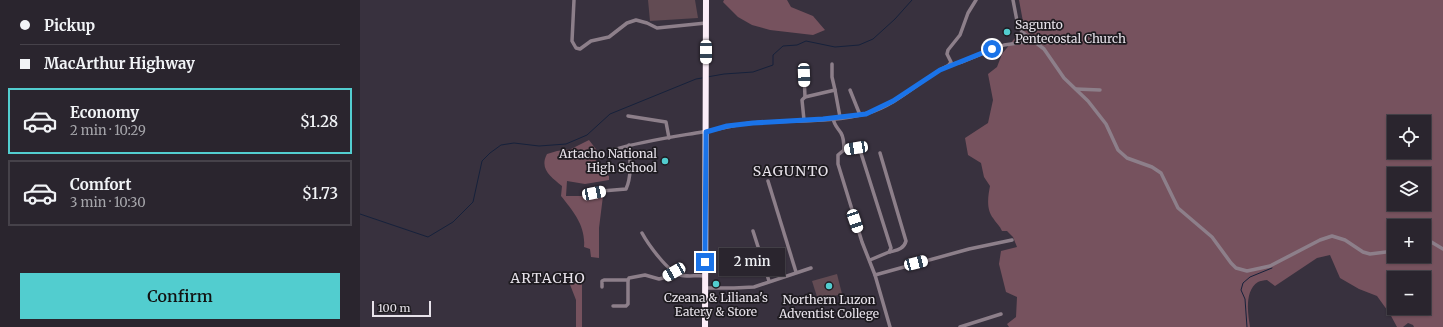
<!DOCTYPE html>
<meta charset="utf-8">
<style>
body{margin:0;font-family:Merriweather,serif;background:#322d36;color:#f1f3f6;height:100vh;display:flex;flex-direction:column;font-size:15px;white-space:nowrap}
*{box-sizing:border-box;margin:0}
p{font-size:13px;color:#a5a5aa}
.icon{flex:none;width:22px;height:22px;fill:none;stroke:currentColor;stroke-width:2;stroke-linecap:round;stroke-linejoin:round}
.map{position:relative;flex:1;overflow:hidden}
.details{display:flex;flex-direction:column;background:#2a252e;width:360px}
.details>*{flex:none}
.top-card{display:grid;align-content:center;height:88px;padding:0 20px;background:#2a252e}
.controls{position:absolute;left:1027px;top:115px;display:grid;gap:8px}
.controls a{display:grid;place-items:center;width:44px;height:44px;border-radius:0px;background:#2a252e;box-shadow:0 1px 3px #0004,0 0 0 1px #46424a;font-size:20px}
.scale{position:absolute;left:12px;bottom:10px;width:59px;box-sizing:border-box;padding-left:4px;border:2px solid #e7e2ea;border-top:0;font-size:11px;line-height:14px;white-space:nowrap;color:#e7e2ea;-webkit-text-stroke:3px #1e1b20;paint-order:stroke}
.end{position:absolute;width:18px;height:18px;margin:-9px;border:5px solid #1a73e8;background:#fff;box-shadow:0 0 0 2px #fff}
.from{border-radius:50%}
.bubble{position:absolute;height:28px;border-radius:0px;background:#2a252e;box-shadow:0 1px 3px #0004,0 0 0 1px #46424a;font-size:13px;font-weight:600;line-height:28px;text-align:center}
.car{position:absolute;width:12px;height:24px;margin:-12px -6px;border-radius:5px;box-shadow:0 0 3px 1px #0007;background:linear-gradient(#fff 24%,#345 0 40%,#fff 0 76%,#345 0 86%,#fff 0)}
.top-card b{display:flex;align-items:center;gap:14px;height:38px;font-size:15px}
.top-card b+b{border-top:1px solid #46424a}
.top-card i{width:10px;height:10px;background:#f1f3f6}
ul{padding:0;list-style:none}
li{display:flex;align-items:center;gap:12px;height:66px;margin:0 8px 6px;padding:0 12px;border:2px solid #46424a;border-radius:0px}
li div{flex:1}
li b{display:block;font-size:15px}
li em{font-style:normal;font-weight:600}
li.on{border-color:#52cdcf}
li>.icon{width:36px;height:36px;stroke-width:1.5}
.cta{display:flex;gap:8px;margin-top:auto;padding:8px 20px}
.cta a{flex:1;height:46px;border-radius:0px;background:#52cdcf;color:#111;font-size:16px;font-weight:600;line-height:46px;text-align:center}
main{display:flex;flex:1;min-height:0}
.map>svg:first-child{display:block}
</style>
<main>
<section class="details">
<div class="top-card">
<b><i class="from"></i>Pickup</b>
<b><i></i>MacArthur Highway</b>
</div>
<ul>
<li class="on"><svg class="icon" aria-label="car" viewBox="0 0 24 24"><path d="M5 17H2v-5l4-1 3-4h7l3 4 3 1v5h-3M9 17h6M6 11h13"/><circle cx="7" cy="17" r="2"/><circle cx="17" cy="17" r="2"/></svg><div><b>Economy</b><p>2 min · 10:29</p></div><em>$1.28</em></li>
<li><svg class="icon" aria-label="car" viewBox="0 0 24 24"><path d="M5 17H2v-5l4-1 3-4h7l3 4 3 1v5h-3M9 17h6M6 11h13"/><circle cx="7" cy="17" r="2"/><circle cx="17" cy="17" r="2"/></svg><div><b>Comfort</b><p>3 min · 10:30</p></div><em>$1.73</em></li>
</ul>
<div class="cta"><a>Confirm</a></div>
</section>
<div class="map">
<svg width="1083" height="327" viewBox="0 0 1083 327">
<rect width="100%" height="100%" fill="#38313e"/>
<g fill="#624b53">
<polygon points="288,0 335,0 338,18 290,21"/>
<polygon points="477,274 482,294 458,300 452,281"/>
</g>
<g fill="#76525e" fill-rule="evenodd">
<polygon points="364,0 427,0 431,7 453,16 465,30 453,35 410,30 392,25 378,17 363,2"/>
<path d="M659,0H1083V327H1054L1053,325L1048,323L1043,327H1037L1030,314L1017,296L999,289L980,278L970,255L957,258L915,286L907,280C904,280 900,281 898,282C884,291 888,314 890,327H649L647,324L656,317L657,297L646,292L639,264L641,251L657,247L653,237L647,231H642C640,226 636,223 633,218C626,209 628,196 630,186L624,177L621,163L608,155L605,138L628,123L633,100L628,74L637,67L642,54L664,27ZM1034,122H1064V152H1034ZM1034,174H1064V204H1034ZM1034,226H1064V256H1034ZM1034,278H1064V308H1034Z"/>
<path d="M229,140L239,153L233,167L249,176V180L225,184L207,181L206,196H243L239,228V258L231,257L230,249L224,247C226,226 213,211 201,196L202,186C191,177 179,169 187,154L197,151L211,149Z"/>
<polygon points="222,279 222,327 216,327 216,300 209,282"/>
</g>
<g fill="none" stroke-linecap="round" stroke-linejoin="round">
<g stroke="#16213b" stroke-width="1">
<polyline points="347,77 364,74 393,72 413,65 413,55 423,46 437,45 446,41 475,47 499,45 513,39 535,19 552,0"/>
<polyline points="0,214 68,237 93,222 113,202 122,161 130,153 141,145 154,143 179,146 206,144 227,135 250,114 336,79 342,78"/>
<polyline points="887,327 885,299 881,290 883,283 890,277 912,268"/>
</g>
<g stroke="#8d7f8a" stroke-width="3.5">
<polyline points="214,0 212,41 216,48 220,49 231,41 249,37 267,23 276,20 287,23 297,28 346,23"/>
<polyline points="653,0 657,21 662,32 684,49 704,78 728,101 746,124 758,150 767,158 792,167 801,173 818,208 852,237 871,263 876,268 887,271 910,266 960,240 972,236 985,240 1003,252 1010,254 1034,251"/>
<polyline points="589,65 602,62 644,45 672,41"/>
<polyline points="716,89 740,90"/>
<polyline points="475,90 480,117"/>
<polyline points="490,90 500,115"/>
<polyline points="445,97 475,90 472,77 472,64"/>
<polyline points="268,116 306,122 309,138"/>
<path d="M473,118C474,125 477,127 481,133C484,138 484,144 484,150L478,155V164L502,242L515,275L530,327"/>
<polyline points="444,120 442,100 445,97 444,75 447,68"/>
<path d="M253,150C282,141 312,137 342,132C360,129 376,124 393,123C430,120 473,123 508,113C539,104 561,79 589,65L591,62L587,54L588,50L600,35L608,13L616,0"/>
<polyline points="484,150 496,148 500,150 531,248 529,252 510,260"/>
<path d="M520,153L546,241C544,249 537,250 530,252"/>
<polyline points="408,181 436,272"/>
<path d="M231,194L242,191L266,189C272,176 270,159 269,145"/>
<polyline points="393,231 409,281"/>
<path d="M282,233C288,244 308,272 320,275C327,277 337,275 345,276"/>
<polyline points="1064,240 1068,240 1083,249"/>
<polyline points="515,275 609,249 652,240"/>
<polyline points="242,287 242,281 244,280 268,280"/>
<polyline points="345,288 374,288 394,287 451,268"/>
<polyline points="253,306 266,306 268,304 268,280 269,278 285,275 299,279 303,278 314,272"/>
<polyline points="600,327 641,314"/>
</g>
<polyline stroke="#fbedf8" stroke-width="6" points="345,327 346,0"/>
</g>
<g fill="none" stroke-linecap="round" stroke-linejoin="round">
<polyline stroke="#1a73e8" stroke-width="5" points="345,262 346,132 367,126 393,123 463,119 506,114 533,101 580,70 632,49"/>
</g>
<g fill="#52cdcf" stroke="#1e1b20" stroke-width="1.5">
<circle cx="647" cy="32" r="4"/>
<circle cx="305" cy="161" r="4"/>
<circle cx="356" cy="284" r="4"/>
<circle cx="469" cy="286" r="4"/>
</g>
<g text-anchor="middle" stroke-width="3.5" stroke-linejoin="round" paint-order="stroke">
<g font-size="12" fill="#e7e2ea" stroke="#1e1b20">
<text x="655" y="29" text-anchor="start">Sagunto<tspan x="655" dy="14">Pentecostal Church</tspan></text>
<text x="297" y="158" text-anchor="end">Artacho National<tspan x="297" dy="14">High School</tspan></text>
<text x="356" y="302">Czeana &amp; Liliana's<tspan x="356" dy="14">Eatery &amp; Store</tspan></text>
<text x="469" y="304">Northern Luzon<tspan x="469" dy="14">Adventist College</tspan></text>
</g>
<g font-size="14" letter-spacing="1" fill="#e7e2ea" stroke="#1e1b20">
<text x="431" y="176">SAGUNTO</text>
<text x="188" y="283">ARTACHO</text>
</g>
</g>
</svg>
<div class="controls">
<a><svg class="icon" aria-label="locate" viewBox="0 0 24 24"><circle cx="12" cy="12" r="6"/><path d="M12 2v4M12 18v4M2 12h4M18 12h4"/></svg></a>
<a><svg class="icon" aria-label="layers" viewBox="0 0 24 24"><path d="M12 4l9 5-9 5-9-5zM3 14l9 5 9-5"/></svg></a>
<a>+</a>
<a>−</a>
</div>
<div class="scale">100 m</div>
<i class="end from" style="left:632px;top:49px"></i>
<i class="end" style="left:345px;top:262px"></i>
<div class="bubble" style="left:359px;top:248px;width:66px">2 min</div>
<i class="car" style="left:346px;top:52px;rotate:180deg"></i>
<i class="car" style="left:444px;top:75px;rotate:178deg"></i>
<i class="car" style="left:496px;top:148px;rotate:261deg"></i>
<i class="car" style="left:234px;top:193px;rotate:79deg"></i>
<i class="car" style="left:495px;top:221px;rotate:161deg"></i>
<i class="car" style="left:556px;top:263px;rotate:75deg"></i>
<i class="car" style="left:314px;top:272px;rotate:240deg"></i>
</div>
</main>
